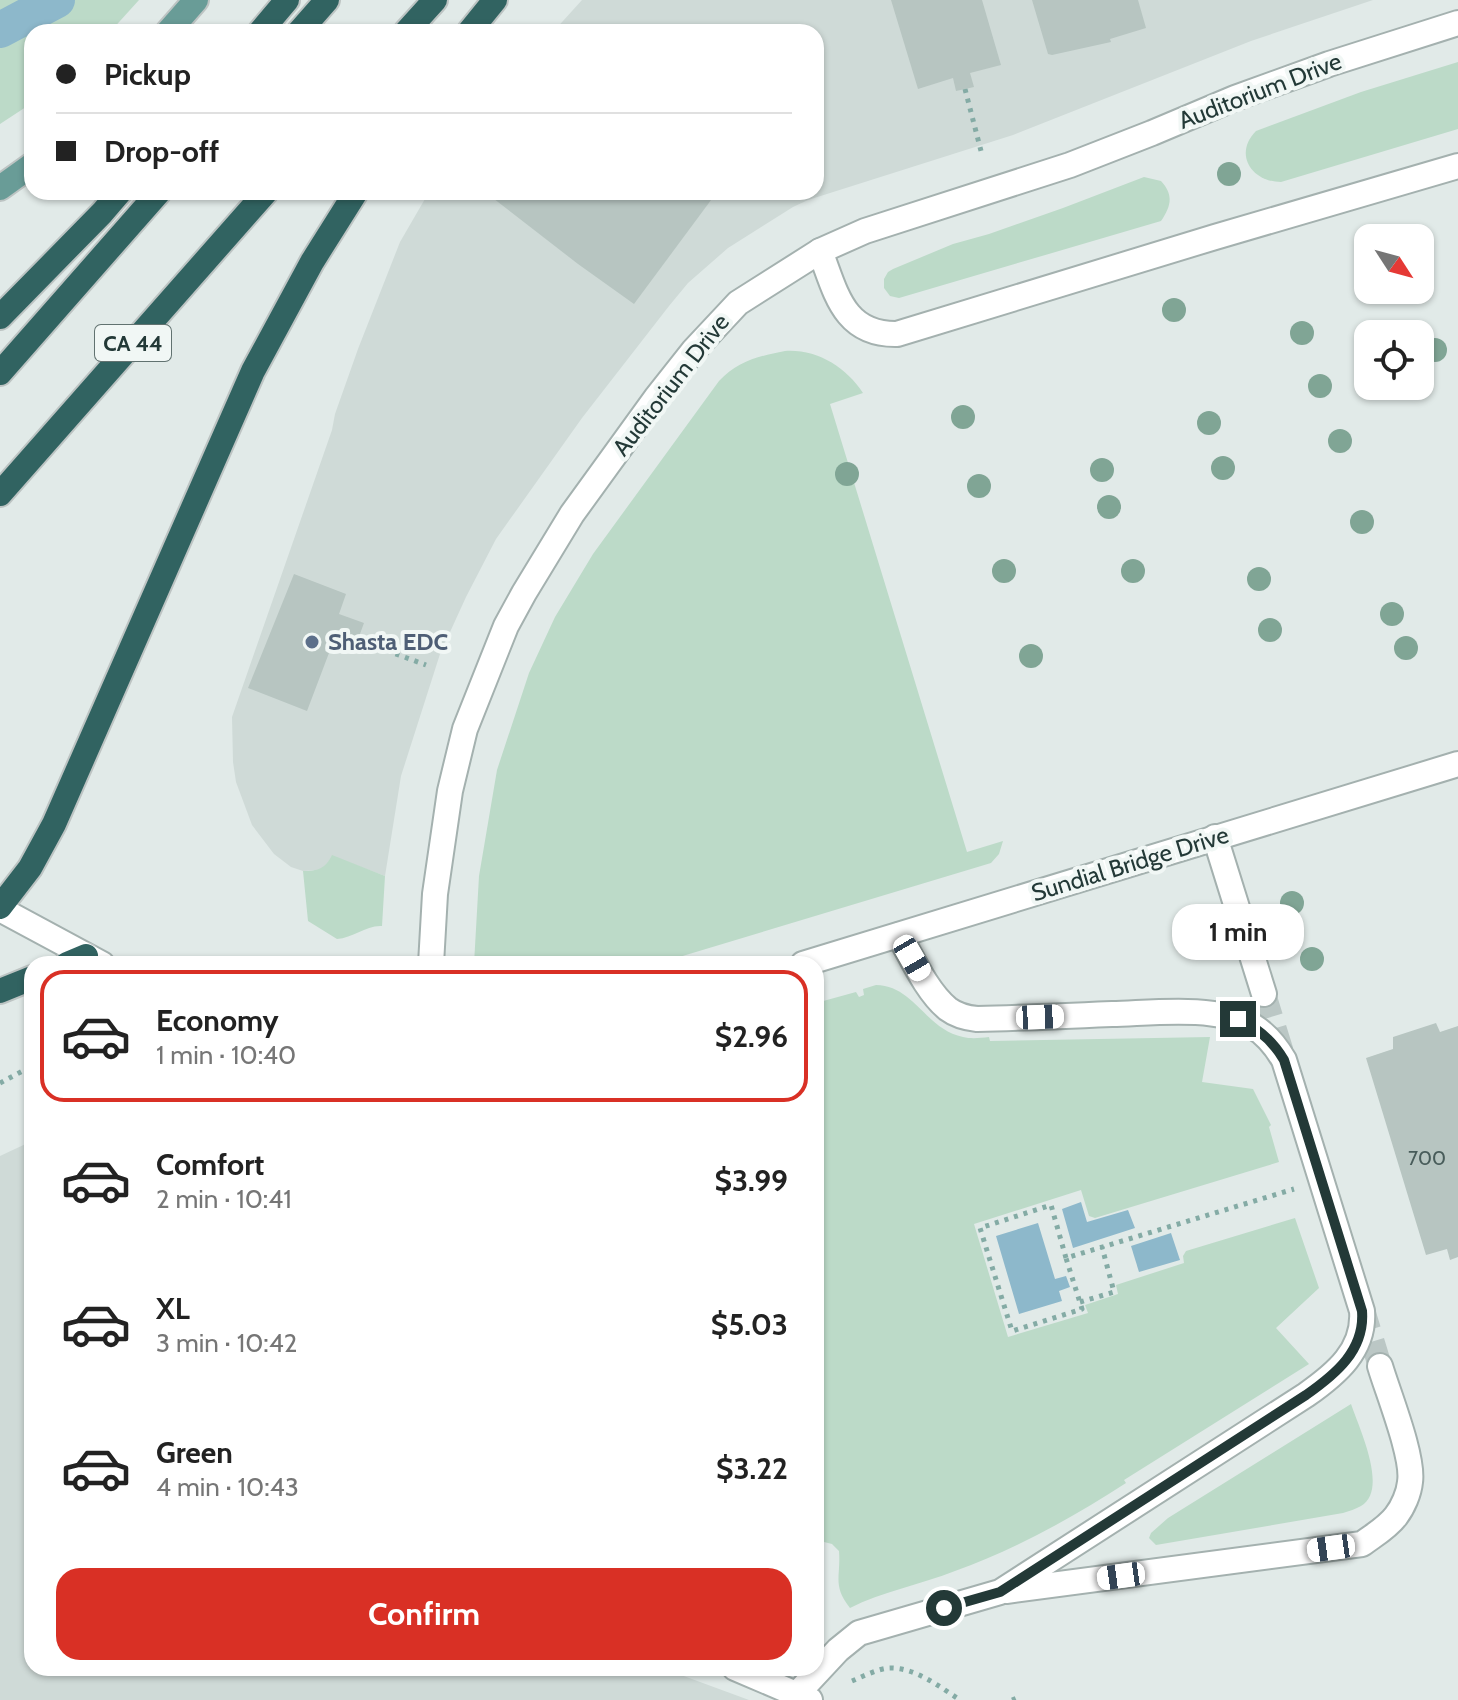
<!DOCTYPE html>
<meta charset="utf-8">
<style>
body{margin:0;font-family:Cabin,sans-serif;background:#f6f6f6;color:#222;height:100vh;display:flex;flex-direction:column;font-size:30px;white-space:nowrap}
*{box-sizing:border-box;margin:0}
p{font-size:26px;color:#767676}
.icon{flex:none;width:44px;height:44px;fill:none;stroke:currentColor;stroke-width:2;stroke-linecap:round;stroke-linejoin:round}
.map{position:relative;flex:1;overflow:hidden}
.sheet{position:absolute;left:24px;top:956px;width:800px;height:720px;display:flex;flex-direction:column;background:#fff;border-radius:24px;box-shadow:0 2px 6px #0004}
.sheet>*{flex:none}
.top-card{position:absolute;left:24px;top:24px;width:800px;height:176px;border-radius:24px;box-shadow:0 2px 6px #0004;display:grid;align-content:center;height:176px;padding:0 32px;background:#fff}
.needle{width:52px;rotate:126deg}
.tools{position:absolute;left:1354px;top:224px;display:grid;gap:16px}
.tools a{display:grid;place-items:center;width:80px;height:80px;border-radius:16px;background:#fff;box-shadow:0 2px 6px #0004;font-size:40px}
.end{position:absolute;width:36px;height:36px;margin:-18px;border:10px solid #233937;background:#fff;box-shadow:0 0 0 4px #fff}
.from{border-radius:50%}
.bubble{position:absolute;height:56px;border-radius:24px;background:#fff;box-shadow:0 2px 6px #0004;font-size:26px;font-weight:700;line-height:56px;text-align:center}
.car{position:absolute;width:24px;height:48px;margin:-24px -12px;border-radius:10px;box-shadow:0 0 6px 2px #0007;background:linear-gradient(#fff 24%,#345 0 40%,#fff 0 76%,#345 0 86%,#fff 0)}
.top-card b{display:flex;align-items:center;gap:28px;height:76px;font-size:30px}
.top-card b+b{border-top:2px solid #e0e0e0}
.top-card i{width:20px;height:20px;background:#222}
ul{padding:14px 0 0;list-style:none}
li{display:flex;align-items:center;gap:24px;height:132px;margin:0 16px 12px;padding:0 16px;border:4px solid transparent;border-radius:24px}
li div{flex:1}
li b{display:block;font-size:30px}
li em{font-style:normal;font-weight:700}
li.selected{border-color:#d93025}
li>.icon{width:72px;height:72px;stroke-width:1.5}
.primary-button{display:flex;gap:16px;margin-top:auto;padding:16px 32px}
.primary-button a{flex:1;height:92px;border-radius:24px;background:#d93025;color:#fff;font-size:32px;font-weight:700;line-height:92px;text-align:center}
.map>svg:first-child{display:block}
</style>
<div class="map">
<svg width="1458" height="1700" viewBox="0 0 1458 1700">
<rect width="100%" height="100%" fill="#e1eae8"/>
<g fill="#cfdad7">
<polygon points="582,0 1373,0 1251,41 1013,135 808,200 793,207 728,248 688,283 669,306 582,418 496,539 466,597 440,654 401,776 385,876 332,856 326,866 320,870 303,871 291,867 274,854 252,825 236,782 233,762 232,717 332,430 335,414 358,349 400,242 429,192 816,192 816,32 553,32"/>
<polygon points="32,1141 32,1668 662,1668 749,1700 0,1700 0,1156"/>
</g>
<g fill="#bcdac8">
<polygon points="0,0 139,0 110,32 32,32 32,103 0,124"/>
<path d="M1458,62V129L1281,182C1252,182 1233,154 1256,131L1361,92Z"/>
<path d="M1144,177L1161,181C1174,195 1171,206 1161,221L899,298L890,296L884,288V279L888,272L893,269L953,244L989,234L1063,208Z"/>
<path d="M785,351C817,349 846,367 863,393L830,404L967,852L1003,841L999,854L991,863L656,964H474L479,876L497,770L529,673L555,617L593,554L719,381C738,361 759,356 785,351Z"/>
<path d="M332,855L385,876L382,926C366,925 353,938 337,939L308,921L303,871C318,871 325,869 332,855Z"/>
<path d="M876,985C915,986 925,1029 963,1037C971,1039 980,1038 989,1037L990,1041L1210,1037L1202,1082L1253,1089L1271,1125L1269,1127L1279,1162L1095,1218L1089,1216L1081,1190L974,1224L1008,1337L1088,1313L1085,1305L1118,1294L1116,1285L1184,1263L1183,1256L1186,1251L1295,1218L1319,1288L1276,1328L1309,1364L1124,1480L1126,1483C1072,1518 1016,1549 955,1571C922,1584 881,1592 850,1608C832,1585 841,1577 839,1551L832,1544L816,1540V1003L856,992L859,997L864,995L863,989Z"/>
<path d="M1351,1404C1359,1428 1389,1490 1361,1506C1356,1509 1349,1511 1343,1513L1156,1545L1149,1538L1151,1533L1168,1518Z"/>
</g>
<g fill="#8db8cb">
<polygon points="1081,1202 1087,1222 1128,1210 1135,1228 1073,1248 1062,1209"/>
<polygon points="1038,1223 1055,1279 1066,1276 1070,1287 1059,1291 1062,1301 1019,1314 996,1236"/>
<polygon points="1171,1233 1180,1260 1139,1272 1131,1246"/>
</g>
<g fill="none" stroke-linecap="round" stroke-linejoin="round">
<polyline stroke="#8db8cb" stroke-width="36" points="0,30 57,0"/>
</g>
<g fill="#b7c5c1">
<polygon points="891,0 982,0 1001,65 970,73 974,87 956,91 953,78 918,89"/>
<polygon points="1032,0 1138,0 1146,28 1110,39 1111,42 1052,55 1048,54"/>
<polygon points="485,192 717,192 634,304 578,264"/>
<polygon points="294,574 346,594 339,614 364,623 353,653 332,645 307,711 248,688"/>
<polygon points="1436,1023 1440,1032 1458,1026 1458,1257 1450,1260 1447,1249 1426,1255 1366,1058 1393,1049 1393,1037"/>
</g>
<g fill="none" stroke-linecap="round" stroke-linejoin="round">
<g stroke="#bbc7c5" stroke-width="24" stroke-dasharray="24 12" stroke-linecap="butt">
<polyline points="1264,994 1284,1059"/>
<polyline points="1362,1307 1380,1366"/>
</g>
<defs>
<g id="minor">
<path d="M820,251C836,292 843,335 897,334L1215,237L1458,166"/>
<polyline points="1215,837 1264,994"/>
<polyline points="0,909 102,964"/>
<polyline points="431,964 435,894 450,791 465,729 506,626 524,593 572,514 656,398 694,350 738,303 820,251 865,231 1070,165 1152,133 1235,98 1329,64 1458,23"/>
<polyline points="803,964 1458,764"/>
<path d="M1006,1591L1362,1544C1374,1535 1387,1528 1396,1516C1403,1507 1409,1493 1410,1482C1414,1457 1388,1393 1380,1366"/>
<polyline points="735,1668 810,1700"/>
<path d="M797,1694L838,1650L859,1633L1000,1592L1306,1395C1336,1374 1365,1350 1362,1311L1284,1060C1276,1046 1265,1033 1251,1025C1213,1005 1153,1013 1112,1014C1067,1016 1022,1018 977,1019C967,1018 956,1015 948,1009C927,992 912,958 899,935"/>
</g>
<g id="major">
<polyline points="168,32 196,0"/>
<polyline points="0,188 32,165"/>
</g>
<g id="highway">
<polyline points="260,32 287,0"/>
<polyline points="299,32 327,0"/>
<polyline points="406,32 435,0"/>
<polyline points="469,32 495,0"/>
<polyline points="0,317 102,213 120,192"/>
<polyline points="0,373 159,192"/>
<polyline points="0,494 266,192"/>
<polyline points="0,907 30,868 54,824 253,371 312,262 356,192"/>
<polyline points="67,964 86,956"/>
<polyline points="0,991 32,978"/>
</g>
</defs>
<use href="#minor" stroke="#a4b1af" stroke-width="28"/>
<use href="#major" stroke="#bdc4c3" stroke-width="28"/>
<use href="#highway" stroke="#bdc4c3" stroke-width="28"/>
<g stroke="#84aba5" stroke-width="5" stroke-dasharray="4 6" stroke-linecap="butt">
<polyline points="965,89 981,151"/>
<polyline points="358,640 426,665"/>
<polyline points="0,1083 32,1066"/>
<polyline points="1066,1258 1051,1205 980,1228 1012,1331 1082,1309 1066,1258 1294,1189"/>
<polyline points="1080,1302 1114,1292 1102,1247"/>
<path d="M852,1681C864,1676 877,1669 889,1668C915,1667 940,1687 960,1700"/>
<polyline points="1012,1700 1017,1698"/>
</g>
<use href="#minor" stroke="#fff" stroke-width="24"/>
<use href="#major" stroke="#699c97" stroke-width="24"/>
<use href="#highway" stroke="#316361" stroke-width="24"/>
</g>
<g fill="#80a595">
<circle cx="1229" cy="174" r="12"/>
<circle cx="1174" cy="310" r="12"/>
<circle cx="1302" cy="333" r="12"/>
<circle cx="1435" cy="350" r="12"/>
<circle cx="1320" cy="386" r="12"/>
<circle cx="963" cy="417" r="12"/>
<circle cx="1209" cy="423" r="12"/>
<circle cx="1340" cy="441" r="12"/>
<circle cx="1223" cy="468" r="12"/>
<circle cx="1102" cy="470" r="12"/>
<circle cx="847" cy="474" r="12"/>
<circle cx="979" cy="486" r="12"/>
<circle cx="1109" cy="507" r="12"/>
<circle cx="1362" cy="522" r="12"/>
<circle cx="1004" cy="571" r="12"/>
<circle cx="1133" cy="571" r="12"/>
<circle cx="1259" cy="579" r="12"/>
<circle cx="1392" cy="614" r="12"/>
<circle cx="1270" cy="630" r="12"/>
<circle cx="1406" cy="648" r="12"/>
<circle cx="1031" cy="656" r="12"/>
<circle cx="1292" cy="903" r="12"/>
<circle cx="1312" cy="959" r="12"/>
</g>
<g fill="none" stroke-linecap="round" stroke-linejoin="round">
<path stroke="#233937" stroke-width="10" d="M944,1608L1000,1592L1306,1395C1336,1374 1365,1350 1362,1311L1284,1060C1273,1041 1258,1028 1238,1019"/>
</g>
<circle fill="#5c6f8a" stroke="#f1f7f5" stroke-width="3" cx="312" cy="642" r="8"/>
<g text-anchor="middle" stroke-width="8" stroke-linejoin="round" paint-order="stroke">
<g font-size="20" fill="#485c5a">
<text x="1427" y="1165">700</text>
</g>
<rect fill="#f1f7f5" stroke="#617270" stroke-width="2" x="95" y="325" width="76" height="36" rx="6"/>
<g font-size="22" font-weight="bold" fill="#233937">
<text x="133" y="351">CA 44</text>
</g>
<g font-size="24" fill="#233937" stroke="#f1f7f5">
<text transform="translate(1260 91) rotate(-21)" y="8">Auditorium Drive</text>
<text transform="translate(671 385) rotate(-52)" y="8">Auditorium Drive</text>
<text transform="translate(1130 864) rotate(-17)" y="8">Sundial Bridge Drive</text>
</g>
<g font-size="24" font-weight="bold" fill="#4e5e75" stroke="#f1f7f5" text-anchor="start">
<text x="328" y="650">Shasta EDC</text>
</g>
</g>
</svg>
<div class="tools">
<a><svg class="needle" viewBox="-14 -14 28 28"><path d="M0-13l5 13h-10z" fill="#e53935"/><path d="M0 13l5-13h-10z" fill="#767676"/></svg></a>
<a><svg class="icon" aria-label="locate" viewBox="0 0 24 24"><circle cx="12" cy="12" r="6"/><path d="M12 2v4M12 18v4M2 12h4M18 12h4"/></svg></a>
</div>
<i class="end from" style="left:944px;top:1608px"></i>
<i class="end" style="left:1238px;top:1019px"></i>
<div class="bubble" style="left:1172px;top:904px;width:132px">1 min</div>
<i class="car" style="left:912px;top:958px;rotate:150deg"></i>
<i class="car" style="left:1040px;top:1017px;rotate:88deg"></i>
<i class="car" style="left:1331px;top:1548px;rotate:262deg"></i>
<i class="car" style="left:1121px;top:1576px;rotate:262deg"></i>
<div class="top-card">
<b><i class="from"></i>Pickup</b>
<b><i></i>Drop-off</b>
</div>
<section class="sheet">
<ul>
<li class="selected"><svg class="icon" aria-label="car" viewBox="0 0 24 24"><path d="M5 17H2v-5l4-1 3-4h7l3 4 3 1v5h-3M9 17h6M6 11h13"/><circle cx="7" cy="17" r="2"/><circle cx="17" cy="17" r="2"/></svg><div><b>Economy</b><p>1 min · 10:40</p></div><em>$2.96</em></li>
<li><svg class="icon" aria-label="car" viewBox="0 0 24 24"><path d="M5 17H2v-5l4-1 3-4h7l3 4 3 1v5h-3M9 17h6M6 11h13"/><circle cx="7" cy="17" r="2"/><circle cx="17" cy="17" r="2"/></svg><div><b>Comfort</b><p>2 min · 10:41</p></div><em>$3.99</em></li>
<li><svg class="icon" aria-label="car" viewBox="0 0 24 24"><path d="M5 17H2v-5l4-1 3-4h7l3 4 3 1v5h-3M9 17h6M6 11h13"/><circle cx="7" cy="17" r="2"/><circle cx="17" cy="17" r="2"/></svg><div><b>XL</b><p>3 min · 10:42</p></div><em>$5.03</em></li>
<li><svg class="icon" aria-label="car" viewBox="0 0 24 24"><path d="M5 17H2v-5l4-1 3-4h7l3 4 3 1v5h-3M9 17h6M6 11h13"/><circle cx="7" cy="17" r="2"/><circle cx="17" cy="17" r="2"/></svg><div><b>Green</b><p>4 min · 10:43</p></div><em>$3.22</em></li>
</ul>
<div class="primary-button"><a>Confirm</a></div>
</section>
</div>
